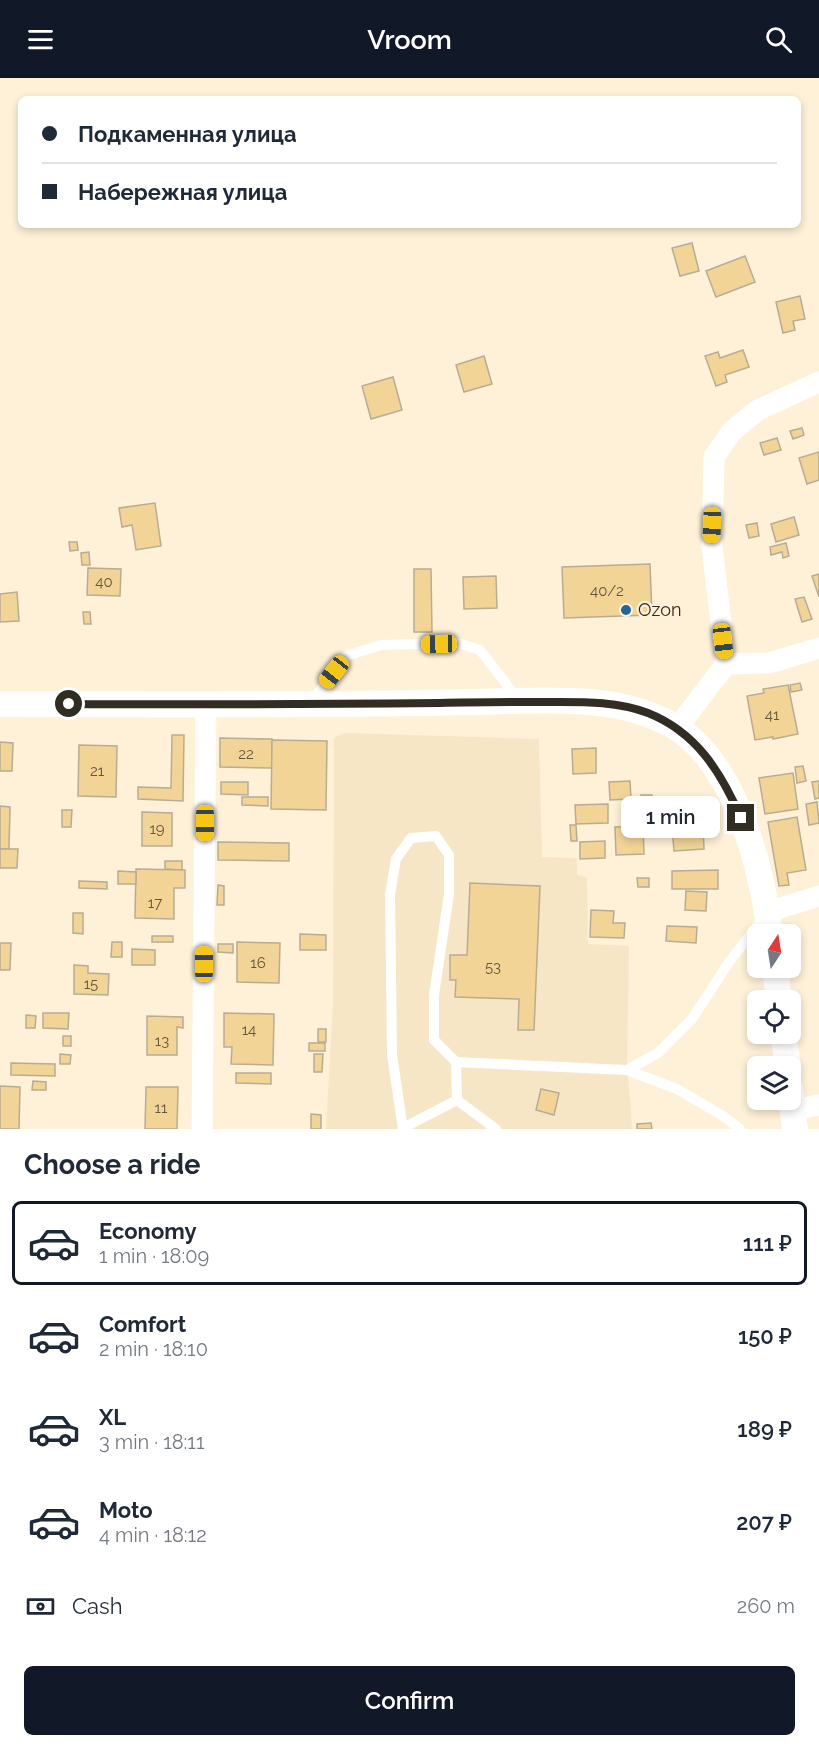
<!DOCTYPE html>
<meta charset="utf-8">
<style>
body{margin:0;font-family:Raleway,sans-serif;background:#f2f2f3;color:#1f2937;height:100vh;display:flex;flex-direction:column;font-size:22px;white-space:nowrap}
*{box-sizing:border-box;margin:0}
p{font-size:20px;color:#747a83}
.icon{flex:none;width:33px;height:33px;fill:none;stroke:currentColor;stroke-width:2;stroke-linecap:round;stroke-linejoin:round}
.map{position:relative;height:1051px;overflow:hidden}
.drawer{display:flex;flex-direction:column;background:#fff;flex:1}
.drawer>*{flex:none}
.hud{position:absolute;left:18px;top:18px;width:783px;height:132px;border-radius:9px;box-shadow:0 3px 9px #0003;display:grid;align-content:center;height:132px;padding:0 24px;background:#fff}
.needle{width:39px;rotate:12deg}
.tools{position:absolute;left:747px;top:846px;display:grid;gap:12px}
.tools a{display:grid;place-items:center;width:54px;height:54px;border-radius:9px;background:#fff;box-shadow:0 3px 9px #0003;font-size:30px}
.end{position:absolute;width:27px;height:27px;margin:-14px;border:8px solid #322d23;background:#fff;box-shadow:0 0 0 3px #fff}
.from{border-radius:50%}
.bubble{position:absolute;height:42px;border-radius:9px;background:#fff;box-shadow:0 3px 9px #0003;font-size:20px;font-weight:600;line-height:42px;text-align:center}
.car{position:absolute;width:18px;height:36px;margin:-18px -9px;border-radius:8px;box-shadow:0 0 4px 2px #0007;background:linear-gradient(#f5c518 24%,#345 0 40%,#f5c518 0 76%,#345 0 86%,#f5c518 0)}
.hud b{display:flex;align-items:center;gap:21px;height:57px;font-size:22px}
.hud b+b{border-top:2px solid #e0e1e3}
.hud i{width:15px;height:15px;background:#1f2937}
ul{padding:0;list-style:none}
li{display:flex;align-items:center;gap:18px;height:84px;margin:0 12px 9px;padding:0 12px;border:3px solid transparent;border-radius:9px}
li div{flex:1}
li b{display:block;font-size:22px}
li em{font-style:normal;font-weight:600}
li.active{border-color:#111827}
li>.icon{width:54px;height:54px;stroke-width:1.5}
h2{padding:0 24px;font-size:27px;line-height:72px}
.pay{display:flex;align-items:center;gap:15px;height:66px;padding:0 24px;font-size:22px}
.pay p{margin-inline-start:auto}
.cta{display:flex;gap:12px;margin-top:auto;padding:12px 24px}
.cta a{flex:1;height:69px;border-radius:9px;background:#111827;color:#fff;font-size:24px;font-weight:600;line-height:69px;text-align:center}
header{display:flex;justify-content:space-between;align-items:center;height:78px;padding:0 24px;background:#111827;color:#fff;font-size:27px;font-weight:600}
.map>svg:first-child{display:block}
</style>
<header><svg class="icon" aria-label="menu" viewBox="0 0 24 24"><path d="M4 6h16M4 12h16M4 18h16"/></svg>Vroom<svg class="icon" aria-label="search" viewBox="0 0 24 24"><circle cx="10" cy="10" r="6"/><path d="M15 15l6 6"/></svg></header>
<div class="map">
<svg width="819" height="1051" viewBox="0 0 819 1051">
<rect width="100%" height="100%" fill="#fef1d8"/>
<polygon fill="#f6e6c6" points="344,655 539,661 542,779 577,780 577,797 587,799 588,866 629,868 627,992 631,1028 632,1051 326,1051 333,926 334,660"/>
<g fill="#f2d497" stroke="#b8ac94" stroke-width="1.5">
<polygon points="692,165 699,193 680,198 672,170"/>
<polygon points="745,178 755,204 716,219 706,193"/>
<polygon points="800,218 805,241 793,243 795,252 783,255 776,224"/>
<polygon points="743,272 749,289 725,297 727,304 716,308 705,278 718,274 720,280"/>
<polygon points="484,278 492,306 464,314 456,287"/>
<polygon points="393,299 402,332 371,341 362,308"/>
<polygon points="802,350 804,357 793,361 790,353"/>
<polygon points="777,360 781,372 764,377 760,365"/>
<polygon points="819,374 819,402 807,406 799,380"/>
<polygon points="155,425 161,468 136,472 132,447 122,449 119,430"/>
<polygon points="794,439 799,457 776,464 771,446"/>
<polygon points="757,445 759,458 749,460 746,447"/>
<polygon points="69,464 77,464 78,472 70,473"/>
<polygon points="786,465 789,478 783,480 782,474 771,477 770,469"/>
<polygon points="89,474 90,487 82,487 81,475"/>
<polygon points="650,486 652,537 564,540 562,489"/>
<polygon points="88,490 121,491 120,518 87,517"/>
<polygon points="414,491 431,491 432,554 414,554"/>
<polygon points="819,496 819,519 812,498"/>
<polygon points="496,498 497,530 464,531 463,499"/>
<polygon points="17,514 19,543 0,544 0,516"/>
<polygon points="804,519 812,541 802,544 795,521"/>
<polygon points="83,534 90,534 91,546 84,546"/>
<polygon points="800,605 802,612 791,614 790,607"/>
<polygon points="788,607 798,656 773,661 773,659 755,662 747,618 764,615 763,611"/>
<polygon points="172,657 184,657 183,723 138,721 138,709 171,710"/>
<polygon points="220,660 272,661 272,690 220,689"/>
<polygon points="272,662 327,663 326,732 271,731"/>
<polygon points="0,664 13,665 12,693 0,693"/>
<polygon points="79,667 117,668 116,719 78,718"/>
<polygon points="596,670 596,695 573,696 572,671"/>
<polygon points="803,688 806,703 797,705 795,689"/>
<polygon points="793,695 798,731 765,736 759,700"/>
<polygon points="630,703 631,721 610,722 609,704"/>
<polygon points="819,703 819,720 815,721 812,704"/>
<polygon points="221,704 248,704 248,717 221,716"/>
<polygon points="641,717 652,717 652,725 641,726"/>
<polygon points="242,719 268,719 268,728 242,727"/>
<polygon points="817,724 819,745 809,747 806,726"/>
<polygon points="608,726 608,745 576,746 575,727"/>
<polygon points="0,728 10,729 9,771 0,771"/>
<polygon points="62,732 72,732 71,749 62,749"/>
<polygon points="142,734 172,735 172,768 142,768"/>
<polygon points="797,739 806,792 787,795 789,807 779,808 768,744"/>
<polygon points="658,745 658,755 651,756 651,746"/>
<polygon points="570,747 576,747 577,763 571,763"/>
<polygon points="703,747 704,771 674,773 672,749"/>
<polygon points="643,748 644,776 616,777 615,749"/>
<polygon points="605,763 605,780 580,781 580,764"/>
<polygon points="218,764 289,765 289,783 218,782"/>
<polygon points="0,771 18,771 17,790 0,790"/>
<polygon points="165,783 182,783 182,792 165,791"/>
<polygon points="136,791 185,792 185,810 174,810 174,841 135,840"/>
<polygon points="718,792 718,811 672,811 672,793"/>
<polygon points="118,793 136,794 136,806 118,806"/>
<polygon points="637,800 649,800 649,809 638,809"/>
<polygon points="79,803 107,804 107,811 79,810"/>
<polygon points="470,805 540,808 534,952 518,952 519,921 455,919 456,902 450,902 450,877 467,877"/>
<polygon points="218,807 224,808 224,827 217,827"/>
<polygon points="686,813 707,814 706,833 685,832"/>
<polygon points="591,832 614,833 613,845 625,845 624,860 590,859"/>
<polygon points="73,835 83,835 83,856 73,855"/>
<polygon points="667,848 697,849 696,865 666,863"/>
<polygon points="300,856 326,857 326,872 300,872"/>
<rect x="152" y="858" width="21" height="6"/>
<polygon points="112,864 122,864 122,879 111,879"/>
<polygon points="237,864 280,865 279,905 237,904"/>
<polygon points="0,865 11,865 10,892 0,892"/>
<polygon points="218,866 233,866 233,875 218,874"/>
<polygon points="132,871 155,872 155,887 132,887"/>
<polygon points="74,887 88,888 88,895 109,896 108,917 74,916"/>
<polygon points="43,935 69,935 68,951 43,950"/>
<polygon points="224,935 274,936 273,987 231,986 232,969 224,969"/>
<polygon points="26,937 36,938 35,950 26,950"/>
<polygon points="147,938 183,939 183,950 177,949 177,977 147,977"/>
<rect x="318" y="951" width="8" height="13"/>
<rect x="63" y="958" width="8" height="10"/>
<rect x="309" y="965" width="16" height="8"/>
<polygon points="60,976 71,977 70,986 60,986"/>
<polygon points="314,976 323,976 322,994 314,994"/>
<polygon points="11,985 55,986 55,998 11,997"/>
<polygon points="236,995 271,995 271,1006 236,1005"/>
<polygon points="33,1003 46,1004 46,1012 32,1012"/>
<polygon points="0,1008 20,1009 19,1051 0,1051"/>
<polygon points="146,1009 178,1009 177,1051 145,1051"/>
<polygon points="541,1011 559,1015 554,1037 536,1032"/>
<polygon points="311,1036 321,1037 321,1051 311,1051"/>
<polygon points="651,1045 652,1051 637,1051 637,1046"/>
</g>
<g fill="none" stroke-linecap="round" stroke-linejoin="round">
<g stroke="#fff" stroke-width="10">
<polyline points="312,623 346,578 381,567 458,565 480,572 518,621"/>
<polyline points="456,984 457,1022 496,1051"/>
<polyline points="627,992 677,1011 723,1038 740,1051"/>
<polyline points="403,1050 457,1022"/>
<polyline points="403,1051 392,977 390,817 396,781 411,760 436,758 449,777 449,816 434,917 434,962 456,984 627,992 658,975 692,941 729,884 764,839"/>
</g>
<g stroke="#fff" stroke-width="21">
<polyline points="726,586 769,585 819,570"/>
<polyline points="677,650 726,586 712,469 714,379 732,353 758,332 819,304"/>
<polyline points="767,834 819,818"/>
<polyline points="793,1032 819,1027"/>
<polyline points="202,1051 206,627"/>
</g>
<g stroke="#fff" stroke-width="26">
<path d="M0,626C103,626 205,627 308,626C363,626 418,625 473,624C538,623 618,614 675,649C736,686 762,791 770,856"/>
<polyline points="775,890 779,922"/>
<polyline points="783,956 788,988"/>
<polyline points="790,1010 795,1051"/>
</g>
</g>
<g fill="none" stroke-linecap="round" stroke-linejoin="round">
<path stroke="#322d23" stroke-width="8" d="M69,626C193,627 317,626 440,625C477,624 513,624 549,624C582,624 616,623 648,635C696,654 721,694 741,740"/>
</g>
<circle fill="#236499" stroke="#fef1d8" stroke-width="2" cx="626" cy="532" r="6"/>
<g text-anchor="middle" stroke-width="4.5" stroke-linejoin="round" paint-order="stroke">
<g font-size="15" fill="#625740">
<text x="104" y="509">40</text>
<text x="607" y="518">40/2</text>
<text x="772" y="642">41</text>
<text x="246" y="681">22</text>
<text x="97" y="698">21</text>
<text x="157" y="756">19</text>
<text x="155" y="830">17</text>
<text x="258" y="890">16</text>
<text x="493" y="894">53</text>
<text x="91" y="911">15</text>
<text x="249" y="957">14</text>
<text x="162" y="968">13</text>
<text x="161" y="1035">11</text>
</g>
<g font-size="18" fill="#322d23" stroke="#fef1d8" text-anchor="start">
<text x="638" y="538">Ozon</text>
</g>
</g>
</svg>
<div class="tools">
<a><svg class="needle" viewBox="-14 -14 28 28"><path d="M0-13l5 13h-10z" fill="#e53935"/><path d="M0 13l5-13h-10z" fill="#747a83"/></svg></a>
<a><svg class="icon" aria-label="locate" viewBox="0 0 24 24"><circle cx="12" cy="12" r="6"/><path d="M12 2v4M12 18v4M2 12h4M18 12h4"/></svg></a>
<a><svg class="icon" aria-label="layers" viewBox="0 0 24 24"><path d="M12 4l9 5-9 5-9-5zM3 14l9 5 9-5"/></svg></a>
</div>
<i class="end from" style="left:69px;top:626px"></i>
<i class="end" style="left:741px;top:740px"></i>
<div class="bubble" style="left:621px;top:718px;width:99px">1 min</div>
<i class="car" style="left:712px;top:447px;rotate:182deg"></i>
<i class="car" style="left:723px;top:563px;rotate:173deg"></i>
<i class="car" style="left:439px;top:566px;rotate:269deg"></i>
<i class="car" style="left:334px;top:594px;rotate:218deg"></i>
<i class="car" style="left:205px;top:745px;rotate:180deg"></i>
<i class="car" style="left:204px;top:886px;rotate:0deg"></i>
<div class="hud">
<b><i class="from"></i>Подкаменная улица</b>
<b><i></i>Набережная улица</b>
</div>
</div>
<section class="drawer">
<h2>Choose a ride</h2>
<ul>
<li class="active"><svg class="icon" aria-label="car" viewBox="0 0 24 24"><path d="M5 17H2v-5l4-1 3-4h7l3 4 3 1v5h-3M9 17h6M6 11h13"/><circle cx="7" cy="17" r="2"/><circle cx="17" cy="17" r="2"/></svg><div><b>Economy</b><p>1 min · 18:09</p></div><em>111 ₽</em></li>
<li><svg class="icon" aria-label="car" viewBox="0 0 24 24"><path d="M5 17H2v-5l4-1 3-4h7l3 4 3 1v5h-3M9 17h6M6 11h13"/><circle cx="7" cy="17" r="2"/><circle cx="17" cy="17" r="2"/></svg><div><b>Comfort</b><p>2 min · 18:10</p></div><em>150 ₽</em></li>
<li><svg class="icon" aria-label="car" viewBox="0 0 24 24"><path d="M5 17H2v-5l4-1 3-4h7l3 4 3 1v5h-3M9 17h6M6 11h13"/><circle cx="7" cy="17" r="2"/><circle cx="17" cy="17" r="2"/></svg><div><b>XL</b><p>3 min · 18:11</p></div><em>189 ₽</em></li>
<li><svg class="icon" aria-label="car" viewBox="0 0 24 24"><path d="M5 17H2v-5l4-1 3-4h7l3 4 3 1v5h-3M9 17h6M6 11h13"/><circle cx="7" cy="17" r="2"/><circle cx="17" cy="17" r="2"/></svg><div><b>Moto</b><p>4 min · 18:12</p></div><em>207 ₽</em></li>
</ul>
<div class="pay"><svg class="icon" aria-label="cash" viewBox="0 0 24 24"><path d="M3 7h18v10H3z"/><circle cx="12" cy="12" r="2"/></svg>Cash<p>260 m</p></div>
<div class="cta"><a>Confirm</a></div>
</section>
